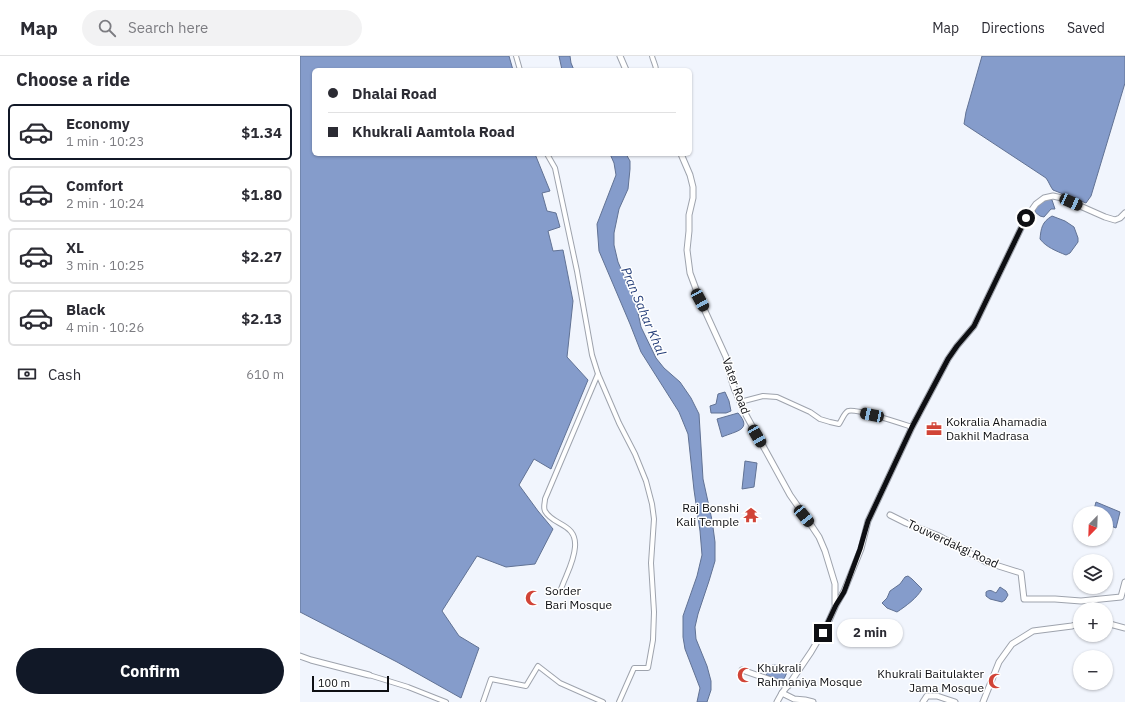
<!DOCTYPE html>
<meta charset="utf-8">
<style>
body{margin:0;font-family:"IBM Plex Sans",sans-serif;background:#f2f2f3;color:#2b2b33;height:100vh;display:flex;flex-direction:column;font-size:15px;white-space:nowrap}
*{box-sizing:border-box;margin:0}
p{font-size:13px;color:#7c7c81}
.icon{flex:none;width:22px;height:22px;fill:none;stroke:currentColor;stroke-width:2;stroke-linecap:round;stroke-linejoin:round}
.map{position:relative;flex:1;overflow:hidden}
.panel{display:flex;flex-direction:column;background:#fff;width:300px}
.panel>*{flex:none}
.top-card{position:absolute;left:12px;top:12px;width:380px;height:88px;border-radius:6px;box-shadow:0 1px 3px #0004;display:grid;align-content:center;height:88px;padding:0 16px;background:#fff}
.needle{width:26px;rotate:203deg}
.fabs{position:absolute;left:773px;top:450px;display:grid;gap:8px}
.fabs a{display:grid;place-items:center;width:40px;height:40px;border-radius:50%;background:#fff;box-shadow:0 1px 3px #0004;font-size:20px}
.scale{position:absolute;left:12px;bottom:10px;width:77px;box-sizing:border-box;padding-left:4px;border:2px solid #0e0f13;border-top:0;font-size:11px;line-height:14px;white-space:nowrap;color:#0e0f13;-webkit-text-stroke:3px #fff;paint-order:stroke}
.end{position:absolute;width:18px;height:18px;margin:-9px;border:5px solid #0e0f13;background:#fff;box-shadow:0 0 0 2px #fff}
.from{border-radius:50%}
.bubble{position:absolute;height:28px;border-radius:14px;background:#fff;box-shadow:0 1px 3px #0004;font-size:13px;font-weight:800;line-height:28px;text-align:center}
.car{position:absolute;width:12px;height:24px;margin:-12px -6px;border-radius:5px;box-shadow:0 0 3px 1px #0007;background:linear-gradient(#222 24%,#8ab4d8 0 40%,#222 0 76%,#8ab4d8 0 86%,#222 0)}
.top-card b{display:flex;align-items:center;gap:14px;height:38px;font-size:15px}
.top-card b+b{border-top:1px solid #e1e1e2}
.top-card i{width:10px;height:10px;background:#2b2b33}
ul{padding:0;list-style:none}
li{display:flex;align-items:center;gap:12px;height:56px;margin:0 8px 6px;padding:0 8px;border:2px solid #e1e1e2;border-radius:6px}
li div{flex:1}
li b{display:block;font-size:15px}
li em{font-style:normal;font-weight:800}
li.active{border-color:#111827}
li>.icon{width:36px;height:36px;stroke-width:1.5}
h2{padding:0 16px;font-size:18px;line-height:48px}
.pay{display:flex;align-items:center;gap:10px;height:44px;padding:0 16px;font-size:15px}
.pay p{margin-inline-start:auto}
.button{display:flex;gap:8px;margin-top:auto;padding:8px 16px}
.button a{flex:1;height:46px;border-radius:24px;background:#111827;color:#fff;font-size:16px;font-weight:800;line-height:46px;text-align:center}
header{display:flex;align-items:center;gap:24px;box-sizing:border-box;height:56px;padding:0 20px;background:#fff;border-bottom:1px solid #e1e1e2}
header strong{font-size:19px}
nav{display:flex;gap:22px;margin-inline-start:auto;font-size:14px}
.search{width:280px;height:36px;background:#f2f2f3;display:flex;align-items:center;gap:10px;box-sizing:border-box;padding:0 14px;border-radius:22px;color:#7c7c81;font-size:15px}
main{display:flex;flex:1;min-height:0}
.map>svg:first-child{display:block}
</style>
<header>
<strong>Map</strong>
<div class="search"><svg class="icon" aria-label="search" viewBox="0 0 24 24"><circle cx="10" cy="10" r="6"/><path d="M15 15l6 6"/></svg>Search here</div>
<nav><a>Map</a><a>Directions</a><a>Saved</a></nav>
</header>
<main>
<section class="panel">
<h2>Choose a ride</h2>
<ul>
<li class="active"><svg class="icon" aria-label="car" viewBox="0 0 24 24"><path d="M5 17H2v-5l4-1 3-4h7l3 4 3 1v5h-3M9 17h6M6 11h13"/><circle cx="7" cy="17" r="2"/><circle cx="17" cy="17" r="2"/></svg><div><b>Economy</b><p>1 min · 10:23</p></div><em>$1.34</em></li>
<li><svg class="icon" aria-label="car" viewBox="0 0 24 24"><path d="M5 17H2v-5l4-1 3-4h7l3 4 3 1v5h-3M9 17h6M6 11h13"/><circle cx="7" cy="17" r="2"/><circle cx="17" cy="17" r="2"/></svg><div><b>Comfort</b><p>2 min · 10:24</p></div><em>$1.80</em></li>
<li><svg class="icon" aria-label="car" viewBox="0 0 24 24"><path d="M5 17H2v-5l4-1 3-4h7l3 4 3 1v5h-3M9 17h6M6 11h13"/><circle cx="7" cy="17" r="2"/><circle cx="17" cy="17" r="2"/></svg><div><b>XL</b><p>3 min · 10:25</p></div><em>$2.27</em></li>
<li><svg class="icon" aria-label="car" viewBox="0 0 24 24"><path d="M5 17H2v-5l4-1 3-4h7l3 4 3 1v5h-3M9 17h6M6 11h13"/><circle cx="7" cy="17" r="2"/><circle cx="17" cy="17" r="2"/></svg><div><b>Black</b><p>4 min · 10:26</p></div><em>$2.13</em></li>
</ul>
<div class="pay"><svg class="icon" aria-label="cash" viewBox="0 0 24 24"><path d="M3 7h18v10H3z"/><circle cx="12" cy="12" r="2"/></svg>Cash<p>610 m</p></div>
<div class="button"><a>Confirm</a></div>
</section>
<div class="map">
<svg width="825" height="646" viewBox="0 0 825 646">
<rect width="100%" height="100%" fill="#f1f5fd"/>
<g fill="#859ccb" stroke="#617294">
<polygon points="0,0 209,0 213,14 14,14 14,98 235,98 250,135 242,137 247,155 256,157 260,171 248,175 253,195 263,194 273,245 267,301 288,324 251,413 234,403 219,429 238,455 253,473 235,508 206,511 177,500 142,555 159,580 179,592 161,642 97,606 0,556"/>
<polygon points="259,0 270,0 271,7 274,14 262,14"/>
<path d="M682,0H825V27L791,140L786,147L753,134C750,130 749,126 746,122L664,68L666,56Z"/>
<polygon points="310,98 326,98 330,105 330,113 328,133 319,153 314,177 314,189 318,206 336,247 341,271 356,302 364,312 380,326 391,342 399,358 403,423 412,464 415,486 415,505 409,525 398,558 395,571 396,583 407,610 411,625 411,634 407,646 397,646 400,632 385,593 383,581 383,560 397,520 402,499 400,475 394,434 388,378 379,356 341,296 330,268 299,195 297,168 316,119 314,107"/>
<path d="M750,143L752,144L755,153H751L744,161L740,160L735,156C736,149 743,144 750,143Z"/>
<path d="M752,160L765,165L774,171L778,182V186L770,197L766,199C756,195 746,191 740,183C741,172 742,166 752,160Z"/>
<polygon points="425,336 429,345 431,355 426,357 411,357 410,350 416,348 418,338"/>
<path d="M438,357C453,374 436,375 422,381L417,363Z"/>
<polygon points="445,405 457,407 454,431 442,433"/>
<polygon points="796,446 820,456 816,472 806,468 806,457 793,457"/>
<path d="M608,520L612,523L622,533C617,542 606,550 597,556L587,552L582,547L587,542L590,535L600,528L605,521Z"/>
<path d="M700,531L706,535L708,539L705,544L702,546L690,543L686,540V536C690,533 692,535 696,537Z"/>
<polygon points="472,609 490,610 483,625 466,619"/>
</g>
<g fill="none" stroke-linecap="round" stroke-linejoin="round">
<defs>
<g id="minor">
<polyline points="216,0 220,14"/>
<path d="M352,0C353,5 356,9 356,14"/>
<polyline points="247,98 255,112 277,215 292,299 298,318 319,367 335,398 346,425 352,448 354,463 351,507 354,556 353,584 348,612 334,612 319,646"/>
<path d="M440,346L463,340L477,341L510,356L520,363L530,366L539,368C542,364 544,357 548,355C555,352 603,368 612,371"/>
<path d="M261,533C266,519 274,506 275,491C277,467 253,470 245,455C243,451 245,447 245,443L298,318"/>
<polyline points="69,619 108,631 146,646"/>
<polyline points="183,646 191,623 226,630 238,610 260,627 303,646"/>
</g>
<g id="tertiary">
<polyline points="320,0 326,14"/>
<polyline points="381,98 390,119 393,131 393,142 389,159 389,175 387,194 390,217 400,244 426,301 430,319 434,332 446,359 490,439 511,469 519,481 525,495 535,528 535,548"/>
<polyline points="590,459 606,467 639,480 686,506 721,517 724,543 755,543 781,545 821,541 825,526"/>
<polyline points="806,567 825,572"/>
<polyline points="0,600 11,604 69,619"/>
<polyline points="442,614 488,630"/>
<polyline points="482,637 494,643 505,644 513,646"/>
<polyline points="477,646 482,637 492,624 511,596 527,569 536,549 544,535 561,493 568,465 612,371 648,303 657,290 674,270 726,162 736,148 744,142 753,140 762,142 805,161 815,164 820,162 825,157"/>
<polyline points="623,646 627,640 637,640 655,646"/>
<polyline points="683,646 699,606 712,588 733,575 772,570 780,567"/>
</g>
</defs>
<use href="#minor" stroke="#9ea3ad" stroke-width="6"/>
<use href="#tertiary" stroke="#9ea3ad" stroke-width="7"/>
<use href="#minor" stroke="#fff" stroke-width="4"/>
<use href="#tertiary" stroke="#fff" stroke-width="5"/>
</g>
<g fill="none" stroke-linecap="round" stroke-linejoin="round">
<polyline stroke="#0e0f13" stroke-width="5" points="523,577 536,549 544,536 560,493 568,465 612,371 648,303 657,290 674,270 726,162"/>
</g>
<defs>
<symbol id="office-bare" viewBox="-9 -9 18 18"><path d="M-6-3h4V-5.5h4V-3h4V5H-6ZM-1-4.5V-3h2v-1.5ZM-6 0V1H6V0Z" fill="#d14437" stroke="#fff" stroke-width="2.5" paint-order="stroke"/></symbol>
<symbol id="temple-bare" viewBox="-9 -9 18 18"><path d="M0-6L5-2H3V0L6.5 2.5H4V6H1.5V3h-3V6H-4V2.5H-6.5L-3 0V-2H-5Z" fill="#d14437" stroke="#fff" stroke-width="2.5" paint-order="stroke"/></symbol>
<symbol id="mosque-bare" viewBox="-9 -9 18 18"><path d="M3.5-4.9A6 6 0 1 0 3.5 4.9A5 5 0 1 1 3.5-4.9Z" fill="#d14437" stroke="#fff" stroke-width="2.5" paint-order="stroke"/></symbol>
</defs>
<g fill-rule="evenodd">
<use href="#office-bare" x="623" y="362" width="22" height="22"/>
<use href="#temple-bare" x="440" y="448" width="22" height="22"/>
<use href="#mosque-bare" x="222" y="531" width="22" height="22"/>
<use href="#mosque-bare" x="434" y="608" width="22" height="22"/>
<use href="#mosque-bare" x="685" y="614" width="22" height="22"/>
</g>
<g text-anchor="middle" stroke-width="3" stroke-linejoin="round" paint-order="stroke">
<g font-size="12" fill="#0e0f13" stroke="#fff">
<text transform="translate(436 330) rotate(70)" y="4">Vater Road</text>
<text transform="translate(653 488) rotate(25)" y="4">Touwerdakgi Road</text>
</g>
<g font-size="12" fill="#0e0f13" stroke="#fff" text-anchor="start">
<text x="646" y="370">Kokralia Ahamadia<tspan x="646" dy="14">Dakhil Madrasa</tspan></text>
<text x="439" y="456" text-anchor="end">Raj Bonshi<tspan x="439" dy="14">Kali Temple</tspan></text>
<text x="245" y="539">Sorder<tspan x="245" dy="14">Bari Mosque</tspan></text>
<text x="457" y="616">Khukrali<tspan x="457" dy="14">Rahmaniya Mosque</tspan></text>
<text x="684" y="622" text-anchor="end">Khukrali Baitulakter<tspan x="684" dy="14">Jama Mosque</tspan></text>
</g>
<g font-size="13" font-style="italic" fill="#263f7a" stroke="#fff">
<text transform="translate(344 255) rotate(67)" y="5">Pran Sahar Khal</text>
</g>
</g>
</svg>
<div class="fabs">
<a><svg class="needle" viewBox="-14 -14 28 28"><path d="M0-13l5 13h-10z" fill="#e53935"/><path d="M0 13l5-13h-10z" fill="#7c7c81"/></svg></a>
<a><svg class="icon" aria-label="layers" viewBox="0 0 24 24"><path d="M12 4l9 5-9 5-9-5zM3 14l9 5 9-5"/></svg></a>
<a>+</a>
<a>−</a>
</div>
<div class="scale">100 m</div>
<i class="end from" style="left:726px;top:162px"></i>
<i class="end" style="left:523px;top:577px"></i>
<div class="bubble" style="left:537px;top:563px;width:66px">2 min</div>
<i class="car" style="left:771px;top:146px;rotate:114deg"></i>
<i class="car" style="left:400px;top:244px;rotate:152deg"></i>
<i class="car" style="left:572px;top:359px;rotate:282deg"></i>
<i class="car" style="left:457px;top:380px;rotate:150deg"></i>
<i class="car" style="left:504px;top:460px;rotate:141deg"></i>
<div class="top-card">
<b><i class="from"></i>Dhalai Road</b>
<b><i></i>Khukrali Aamtola Road</b>
</div>
</div>
</main>
